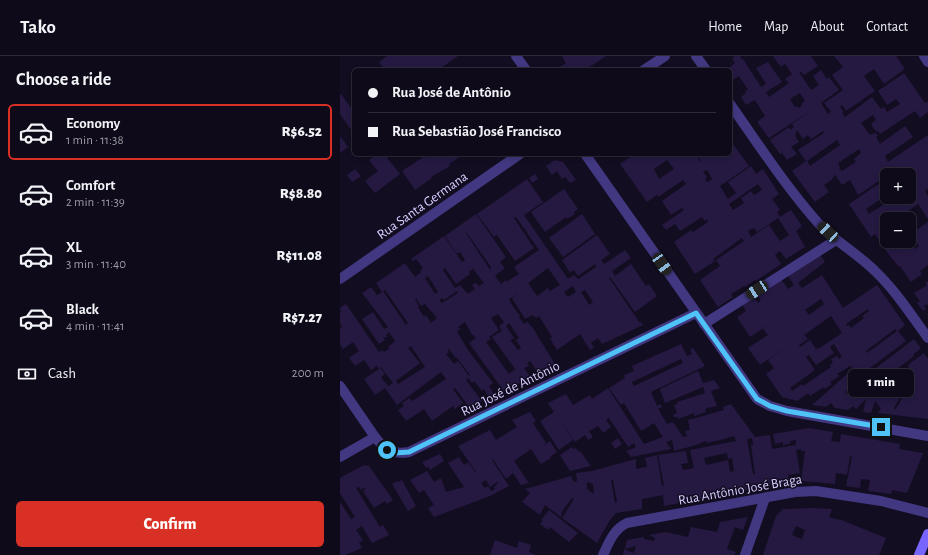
<!DOCTYPE html>
<meta charset="utf-8">
<style>
body{margin:0;font-family:"Alegreya Sans",sans-serif;background:#171322;color:#f1f3f6;height:100vh;display:flex;flex-direction:column;font-size:15px;white-space:nowrap}
*{box-sizing:border-box;margin:0}
p{font-size:13px;color:#9b9aa2}
.icon{flex:none;width:22px;height:22px;fill:none;stroke:currentColor;stroke-width:2;stroke-linecap:round;stroke-linejoin:round}
.map{position:relative;flex:1;overflow:hidden}
.panel{display:flex;flex-direction:column;background:#0e0a19;width:340px}
.panel>*{flex:none}
.banner{position:absolute;left:12px;top:12px;width:380px;height:88px;border-radius:6px;box-shadow:0 2px 6px #0003,0 0 0 1px #2e2b38;display:grid;align-content:center;height:88px;padding:0 16px;background:#0e0a19}
.tools{position:absolute;left:540px;top:112px;display:grid;gap:8px}
.tools a{display:grid;place-items:center;width:36px;height:36px;border-radius:6px;background:#0e0a19;box-shadow:0 2px 6px #0003,0 0 0 1px #2e2b38;font-size:20px}
.end{position:absolute;width:18px;height:18px;margin:-9px;border:5px solid #4fc3f7;background:#111;box-shadow:0 0 0 2px #111}
.from{border-radius:50%}
.bubble{position:absolute;height:28px;border-radius:6px;background:#0e0a19;box-shadow:0 2px 6px #0003,0 0 0 1px #2e2b38;font-size:13px;font-weight:800;line-height:28px;text-align:center}
.car{position:absolute;width:12px;height:24px;margin:-12px -6px;border-radius:5px;box-shadow:0 0 3px 1px #0007;background:linear-gradient(#222 24%,#8ab4d8 0 40%,#222 0 76%,#8ab4d8 0 86%,#222 0)}
.banner b{display:flex;align-items:center;gap:14px;height:38px;font-size:15px}
.banner b+b{border-top:1px solid #2e2b38}
.banner i{width:10px;height:10px;background:#f1f3f6}
ul{padding:0;list-style:none}
li{display:flex;align-items:center;gap:12px;height:56px;margin:0 8px 6px;padding:0 8px;border:2px solid transparent;border-radius:6px}
li div{flex:1}
li b{display:block;font-size:15px}
li em{font-style:normal;font-weight:800}
li.current{border-color:#d93025}
li>.icon{width:36px;height:36px;stroke-width:1.5}
h2{padding:0 16px;font-size:18px;line-height:48px}
.pay{display:flex;align-items:center;gap:10px;height:44px;padding:0 16px;font-size:15px}
.pay p{margin-inline-start:auto}
.cta{display:flex;gap:8px;margin-top:auto;padding:8px 16px}
.cta a{flex:1;height:46px;border-radius:6px;background:#d93025;color:#fff;font-size:16px;font-weight:800;line-height:46px;text-align:center}
header{display:flex;align-items:center;gap:24px;box-sizing:border-box;height:56px;padding:0 20px;background:#0e0a19;border-bottom:1px solid #2e2b38}
header strong{font-size:19px}
nav{display:flex;gap:22px;margin-inline-start:auto;font-size:14px}
main{display:flex;flex:1;min-height:0}
.map>svg:first-child{display:block}
</style>
<header>
<strong>Tako</strong>
<nav><a>Home</a><a>Map</a><a>About</a><a>Contact</a></nav>
</header>
<main>
<section class="panel">
<h2>Choose a ride</h2>
<ul>
<li class="current"><svg class="icon" aria-label="car" viewBox="0 0 24 24"><path d="M5 17H2v-5l4-1 3-4h7l3 4 3 1v5h-3M9 17h6M6 11h13"/><circle cx="7" cy="17" r="2"/><circle cx="17" cy="17" r="2"/></svg><div><b>Economy</b><p>1 min · 11:38</p></div><em>R$6.52</em></li>
<li><svg class="icon" aria-label="car" viewBox="0 0 24 24"><path d="M5 17H2v-5l4-1 3-4h7l3 4 3 1v5h-3M9 17h6M6 11h13"/><circle cx="7" cy="17" r="2"/><circle cx="17" cy="17" r="2"/></svg><div><b>Comfort</b><p>2 min · 11:39</p></div><em>R$8.80</em></li>
<li><svg class="icon" aria-label="car" viewBox="0 0 24 24"><path d="M5 17H2v-5l4-1 3-4h7l3 4 3 1v5h-3M9 17h6M6 11h13"/><circle cx="7" cy="17" r="2"/><circle cx="17" cy="17" r="2"/></svg><div><b>XL</b><p>3 min · 11:40</p></div><em>R$11.08</em></li>
<li><svg class="icon" aria-label="car" viewBox="0 0 24 24"><path d="M5 17H2v-5l4-1 3-4h7l3 4 3 1v5h-3M9 17h6M6 11h13"/><circle cx="7" cy="17" r="2"/><circle cx="17" cy="17" r="2"/></svg><div><b>Black</b><p>4 min · 11:41</p></div><em>R$7.27</em></li>
</ul>
<div class="pay"><svg class="icon" aria-label="cash" viewBox="0 0 24 24"><path d="M3 7h18v10H3z"/><circle cx="12" cy="12" r="2"/></svg>Cash<p>200 m</p></div>
<div class="cta"><a>Confirm</a></div>
</section>
<div class="map">
<svg width="588" height="499" viewBox="0 0 588 499">
<rect width="100%" height="100%" fill="#130d21"/>
<g fill="#251942" fill-rule="evenodd">
<polygon points="47,0 118,0 98,14 45,14 39,6"/>
<polygon points="222,0 266,0 245,14 215,14 226,7"/>
<path d="M395,0H400L402,4L403,3L421,31L426,28L416,12L428,6L442,26L426,36L429,41L449,27L445,23L452,18L445,8L441,11L440,8L439,9L433,0H471L478,10L464,19L460,15L459,16L471,34L479,29L473,20L481,14L487,23L489,21L499,34L481,47L488,58L491,56L484,47L503,34L492,19L503,11L494,0H556L565,13L544,28L534,13L524,20L535,35L506,55L502,49L500,51L504,56L502,57L505,61L532,41L541,53L544,51L547,56L560,48L556,43L547,49L538,35L564,17L585,47L588,46V56L580,62L575,55L540,78L538,75L536,76L531,68L536,64L533,59L521,67L530,79L534,77L535,78L536,77L538,80L536,81L540,88L565,70L573,81L545,100L548,106L588,79V133L585,135L588,140V163L578,148L567,156L569,160L566,163H557L561,160L558,157L550,163H547V165L544,168L546,171L547,170V185H556L557,187L561,185H569V179L588,166V209L580,215L582,218L571,226L560,210L559,211L546,195L535,178L531,181L509,148L546,123L545,121L518,139L510,124L502,129L494,117L495,120L492,122L493,123L484,129L489,136L475,146L452,115L466,105L458,94L484,77L483,75L471,83L468,79L463,83L457,74L455,80L459,86L451,91L457,98L447,104L442,97L440,98L430,84L449,71L450,74L454,71L452,68L472,54L429,82L417,66L425,60L415,44L406,49L401,41L406,37L405,35L408,34L399,20L390,26V14H386L395,7L392,2ZM460,37L465,45L461,48L462,50L458,52L457,50L455,51L450,43ZM497,84L500,89L470,110L467,105ZM519,93L521,97L514,103L516,106L502,115L499,112L500,111L498,107ZM563,111L569,119V141H547V119H559L557,116ZM545,140L549,145L529,158L526,153ZM574,182L579,190L575,193L571,188L572,187L571,185Z"/>
<polygon points="1,38 14,56 14,78 0,58 0,39"/>
<polygon points="0,80 8,91 0,97"/>
<path d="M390,84L409,110L380,130L388,143L396,137L388,126L411,110L416,118L423,113L439,138L432,143L440,154L437,156L440,161L417,176L414,172L411,173L408,175L411,181L429,169L440,185L449,179L438,162L451,154L462,170L456,175L465,191L446,203L440,195L435,199L441,208L416,225L415,224L405,231L404,230L391,238L393,241L378,251L360,224L380,210L376,204L404,185L402,182L373,203L375,205L355,218L334,186L351,174L353,176L368,166L367,163L365,165L362,161L340,175L335,168L326,174L322,169L344,154L342,152L331,159L322,145L346,128L343,124L318,141L317,139L307,146L280,108L292,100L291,98H364L358,103L360,106H361L359,102L365,98H390ZM327,104L334,113L319,123L314,113ZM367,114L372,123L367,126L365,123L367,121L363,116ZM418,128L422,134L414,139L411,135L401,142L404,147L393,154L389,148Z"/>
<polygon points="38,98 44,98 60,118 35,137 25,125 38,115 29,104"/>
<polygon points="88,98 91,102 97,98 124,98 109,108 110,110 91,121 92,122 75,134 62,115"/>
<polygon points="215,104 223,106 236,124 230,127 225,121 222,123 217,115 212,119 206,110"/>
<polygon points="15,113 21,120 12,126 7,119"/>
<polygon points="195,118 198,123 192,127 189,122"/>
<path d="M187,123L203,146L184,159L228,223L234,219L238,223L256,211L255,208L238,220L234,214L230,217L222,204L257,179L270,198L261,204L264,208L285,194L291,202L272,215L275,220L291,208L306,230L309,228L317,240L295,256L270,221L269,222L300,267L301,266L303,269L262,288L258,282L251,287L254,292L250,294L240,278L217,294L210,283L212,281L199,260L196,262L193,259L185,263L172,242L178,237L169,243L171,246H170L180,260L179,261L184,268L187,266L193,272L216,310L199,318L190,305L187,307L189,310L184,312L191,322L164,335L129,287L136,282L133,279H132L125,266L118,271L120,273L117,276L128,294L153,327L149,330L155,339L149,342L144,333L142,335L134,325L132,327L128,322L126,324L142,345L129,351L115,332L113,333L123,347L115,353L113,350L92,365L84,353L66,365L58,354L64,350L62,347L69,342L72,345L106,323L101,316L57,349L45,332L35,339L24,323L39,313L37,310L31,314L24,304L15,310L9,302L19,295L13,286L3,293L0,288V272L2,271L0,267V257L1,256L0,252L6,248L39,296L42,294L44,296L49,293L48,291L55,285L49,276L46,279L48,281L43,282L45,284L39,288L22,263L33,256L44,273L48,271L22,237L31,231L37,239L42,236L36,227L65,207L75,221L81,216L80,214L83,212L76,203L73,205L71,203L104,180L122,206L125,204L120,196L117,198L105,180L136,158L166,201L160,206L165,212L155,220L161,228L166,224L167,226L169,224L179,218L174,211L199,194L176,161L174,162L194,192L175,205L157,179L154,181L137,158ZM126,177H127L151,211L150,212L151,213L150,214ZM105,212L116,228L130,218L129,216L133,213L144,227L139,230L136,227L132,229L135,233L128,238L120,229L115,232L103,214ZM208,212L220,229L210,235L208,232L197,240L188,227L179,234ZM88,220L98,236L95,238L85,222ZM233,230L236,236L228,241L224,236ZM45,234L68,267L66,269L43,235ZM245,234L253,246L249,249L241,236ZM117,235L118,237L102,247L99,244L102,242L104,244ZM76,242L81,250L85,248L97,262L91,267L86,259L84,261L78,251L79,250L75,243ZM158,258L164,266L159,270L162,275L152,281L175,313L169,318L146,286L151,283L149,281L159,274L151,262ZM169,267L179,282L176,284L181,292L178,294L171,285H169L174,282L166,270ZM71,290L85,311L58,328L56,325L80,307L68,292ZM109,293L115,301L117,302L130,319L129,320L118,305L114,308L106,298L109,296L107,294ZM41,311L53,327L48,330L41,321L45,318L40,312Z"/>
<polygon points="224,133 238,153 234,156 235,158 227,163 226,161 205,176 191,156"/>
<polygon points="242,158 255,178 223,201 209,182"/>
<polygon points="573,162 577,169 569,174 569,165"/>
<path d="M479,197L485,206L458,227L462,232L482,219L503,252L537,229L565,269L558,275L566,285L526,315L528,318L574,283L581,292L573,299L574,300L549,319L548,317L545,319L549,324L545,326L549,330L570,314L568,311H569L568,309L584,297L588,303V363L538,357L541,353L535,345L531,357L523,356L526,343L516,353L513,350L508,354L495,352L491,347L486,351L472,349L513,313L510,310L497,318L499,320L490,326L492,328L485,333L484,331L470,340L468,337L457,345L442,341L426,318L434,312L428,304L450,288L420,309L408,292L428,279L423,273L433,266L410,281L397,261L406,255L402,249L414,241L418,247L421,244L417,239L441,223L448,233L454,229L447,219ZM481,243L484,248L469,259L465,254ZM528,253L529,255L522,260L524,262L511,272L509,269L507,270L506,268ZM491,260L502,277L478,293L477,292L476,293L470,284L460,291L459,289L468,283L464,279ZM555,273L557,275L527,297L526,295ZM494,288L502,301L499,303L497,300L491,303L493,307L490,309L491,311L463,330L462,328L452,335L450,332L475,314L466,301L469,299L476,309L494,297L490,291ZM517,325L520,327L508,339L505,336ZM570,329L555,354L554,352L565,333Z"/>
<polygon points="588,225 588,250 587,248 584,250 586,253 583,255 577,247 580,245 574,237 587,229 585,227"/>
<path d="M341,288L347,300L352,298L350,294L353,292L365,310L311,336L317,350L321,348L322,351L318,353L327,368L333,366L343,381L347,380L345,375L350,374L348,364L384,354L383,351L391,348L415,381L430,379L432,393L455,389V391L456,386V384L450,385V388H445L446,389H443V386L435,388L433,378L469,372L493,376L491,385L500,386L501,378L560,388L559,393L583,397L567,437L552,434L551,438L528,435L530,424L521,423L520,432L506,430L512,401L510,400L507,419L496,417L495,428L461,425L465,395H461V393L456,394L460,417L448,419L449,427L415,432L324,450L323,439L302,443V453L276,457L270,464L257,487L222,462L234,443L232,442L221,457H222L221,461L205,449L200,459L182,446L190,437L185,433L231,420L234,426L237,425L236,417L252,415L296,403V413L307,411L305,402L317,399L322,430L324,429L318,399L346,395L348,407L341,408L343,414L354,412L350,394L396,385L394,380L380,384L367,387V385L360,387V388L334,395L332,384L326,386L331,393L291,401L286,395L296,391L294,387L288,391L269,362L266,364L271,371L263,377L258,370L249,375L253,381L248,384L245,379L235,386L216,358L233,384L219,394L200,365L214,356L208,347L226,338L233,349L250,339L252,343L268,332L304,388L323,381L314,367L301,375L284,347L281,349L269,332L285,322L284,319L294,315L292,310ZM341,303L343,307L294,330L292,326ZM412,382L413,389H411L415,418H413L407,383ZM387,397L388,403L392,402L394,415L390,416L388,404L366,409L364,402ZM271,424H273L277,446L275,447ZM247,426L253,428L254,438L247,433Z"/>
<polygon points="358,315 363,327 374,324 380,332 371,335 377,350 367,352 365,354 366,356 354,360 354,357 338,363 337,361 334,361 333,359 337,357 334,349 338,348 337,346 365,337 363,331 325,347 320,333"/>
<path d="M190,356L196,365L193,367L206,387L203,390L210,385L217,396L210,401L211,402L201,408L191,393L174,405L189,427L181,429L173,417L166,423L153,403L152,404L169,430L150,440L94,461L88,452L94,449L84,434L79,437L70,424L87,415L94,426L101,422L106,436L124,431L108,407L119,401L124,409L128,406L135,416H136L118,390L150,374L156,384L177,371L172,364ZM146,424L150,431L157,426L158,427L154,431L155,433L151,435L148,430L145,432L141,427Z"/>
<polygon points="278,382 282,388 275,393 271,387"/>
<polygon points="232,391 233,393 236,392 239,396 240,395 251,410 230,415 220,399"/>
<polygon points="100,398 104,405 90,414 88,411 86,412 82,406"/>
<polygon points="24,409 29,410 53,444 47,448 45,445 34,452 23,435 25,433 24,431 21,434 19,431 16,432 40,471 43,469 49,479 32,487 22,470 16,474 23,484 19,487 22,492 5,499 0,499 0,446 11,463 15,461 0,437 0,422"/>
<polygon points="62,424 76,450 68,455 52,428 57,425 58,426"/>
<path d="M472,452L492,453L489,461L499,464V463L546,482L539,499H423L436,460L443,453ZM456,470L465,474L462,483L452,479Z"/>
<polygon points="209,454 238,477 229,486 210,471 208,474 200,468 203,465 201,464"/>
<polygon points="408,461 403,474 395,471 387,493 396,496 394,499 283,499 284,493 294,497 296,490 285,493 287,484 304,481 304,483 314,485 315,482 309,479 326,476 348,481 351,471 377,476 380,466"/>
<polygon points="155,484 177,492 179,485 191,489 189,496 196,499 150,499"/>
</g>
<g fill="none" stroke-linecap="round" stroke-linejoin="round">
<g stroke="#413881" stroke-width="10">
<polyline points="176,0 186,14"/>
<polyline points="356,0 366,14"/>
<polyline points="584,0 588,6"/>
<polyline points="304,14 325,0"/>
<path d="M390,48C419,89 446,131 479,168C496,186 518,198 535,215C556,235 571,259 588,282"/>
<polyline points="245,98 417,343 430,350 447,355 588,380"/>
<polyline points="0,223 180,98"/>
<polyline points="364,268 496,184"/>
<polyline points="0,330 35,381"/>
<path d="M0,401L35,381C45,394 52,399 69,396L356,257"/>
<path d="M263,499C269,486 274,473 287,467L455,436L476,435L541,445L588,457"/>
<polyline points="405,499 425,442"/>
</g>
<polyline stroke="#7765ff" stroke-width="10" points="579,499 588,478"/>
</g>
<g fill="none" stroke-linecap="round" stroke-linejoin="round">
<polyline stroke="#4fc3f7" stroke-width="5" points="47,394 54,397 69,396 356,257 417,343 430,350 447,355 541,371"/>
</g>
<g text-anchor="middle" stroke-width="3" stroke-linejoin="round" paint-order="stroke">
<g font-size="14" fill="#d8ceff" stroke="#130d21">
<text transform="translate(82 149) rotate(-35)" y="5">Rua Santa Germana</text>
<text transform="translate(170 332) rotate(-26)" y="5">Rua José de Antônio</text>
<text transform="translate(400 433) rotate(-10)" y="5">Rua Antônio José Braga</text>
</g>
</g>
</svg>
<div class="tools">
<a>+</a>
<a>−</a>
</div>
<i class="end from" style="left:47px;top:394px"></i>
<i class="end" style="left:541px;top:371px"></i>
<div class="bubble" style="left:508px;top:313px;width:66px">1 min</div>
<i class="car" style="left:488px;top:176px;rotate:313deg"></i>
<i class="car" style="left:322px;top:208px;rotate:145deg"></i>
<i class="car" style="left:417px;top:234px;rotate:237deg"></i>
<div class="banner">
<b><i class="from"></i>Rua José de Antônio</b>
<b><i></i>Rua Sebastião José Francisco</b>
</div>
</div>
</main>
